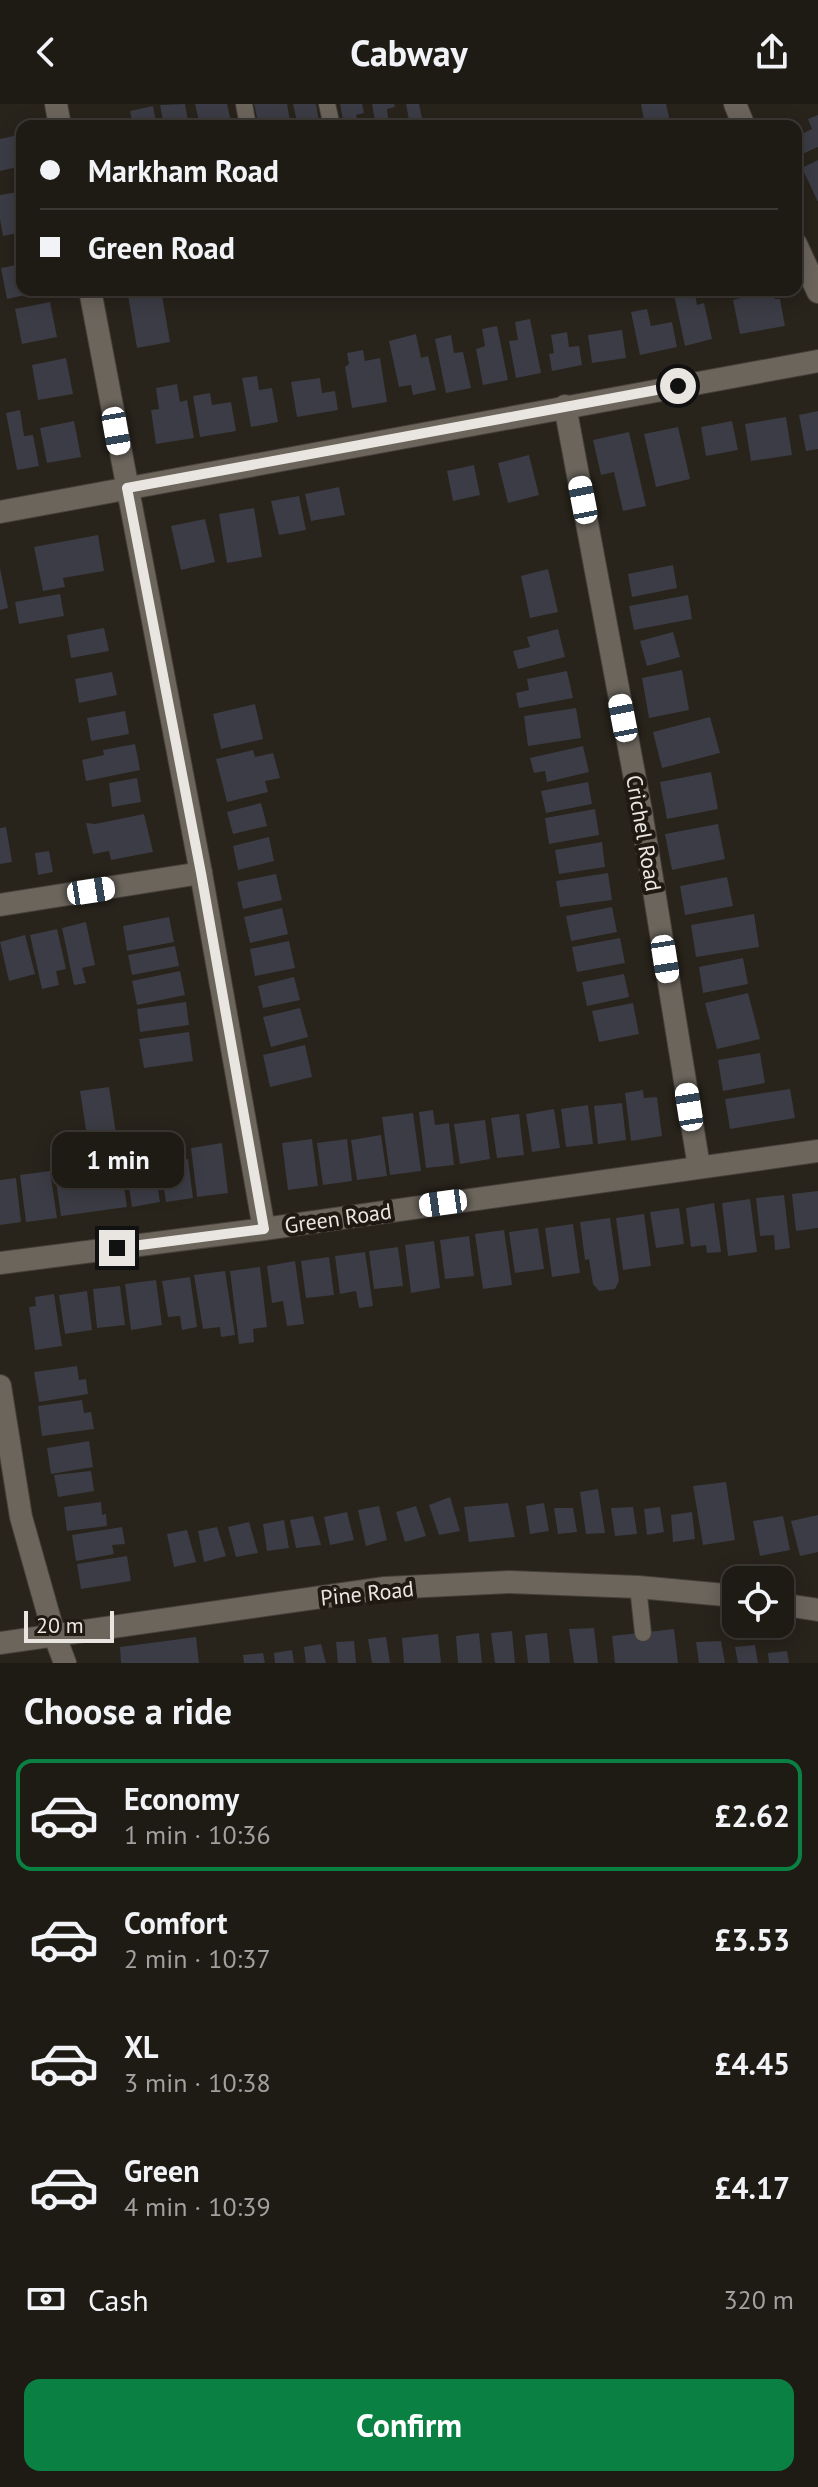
<!DOCTYPE html>
<meta charset="utf-8">
<style>
body{margin:0;font-family:"PT Sans",sans-serif;background:#2b2722;color:#f1f3f6;height:100vh;display:flex;flex-direction:column;font-size:30px;white-space:nowrap}
*{box-sizing:border-box;margin:0}
p{font-size:26px;color:#a1a1a0}
.icon{flex:none;width:44px;height:44px;fill:none;stroke:currentColor;stroke-width:2;stroke-linecap:round;stroke-linejoin:round}
.map{position:relative;height:1559px;overflow:hidden}
.sheet{display:flex;flex-direction:column;background:#1e1a14;flex:1}
.sheet>*{flex:none}
.guide{position:absolute;left:16px;top:16px;width:786px;height:176px;border-radius:16px;box-shadow:0 4px 20px #0003,0 0 0 2px #3c3834;display:grid;align-content:center;height:176px;padding:0 24px;background:#1e1a14}
.buttons{position:absolute;left:722px;top:1462px;display:grid;gap:16px}
.buttons a{display:grid;place-items:center;width:72px;height:72px;border-radius:16px;background:#1e1a14;box-shadow:0 4px 20px #0003,0 0 0 2px #3c3834;font-size:40px}
.scale{position:absolute;left:24px;bottom:20px;width:90px;box-sizing:border-box;padding-left:8px;border:4px solid #e9e5e0;border-top:0;font-size:22px;line-height:28px;white-space:nowrap;color:#e9e5e0;-webkit-text-stroke:6px #1f1912;paint-order:stroke}
.end{position:absolute;width:36px;height:36px;margin:-18px;border:10px solid #e9e5e0;background:#111;box-shadow:0 0 0 4px #111}
.from{border-radius:50%}
.bubble{position:absolute;height:56px;border-radius:16px;background:#1e1a14;box-shadow:0 4px 20px #0003,0 0 0 2px #3c3834;font-size:26px;font-weight:700;line-height:56px;text-align:center}
.car{position:absolute;width:24px;height:48px;margin:-24px -12px;border-radius:10px;box-shadow:0 0 6px 2px #0007;background:linear-gradient(#fff 24%,#345 0 40%,#fff 0 76%,#345 0 86%,#fff 0)}
.guide b{display:flex;align-items:center;gap:28px;height:76px;font-size:30px}
.guide b+b{border-top:2px solid #3c3834}
.guide i{width:20px;height:20px;background:#f1f3f6}
ul{padding:0;list-style:none}
li{display:flex;align-items:center;gap:24px;height:112px;margin:0 16px 12px;padding:0 8px;border:4px solid transparent;border-radius:16px}
li div{flex:1}
li b{display:block;font-size:30px}
li em{font-style:normal;font-weight:700}
li.on{border-color:#0b8043}
li>.icon{width:72px;height:72px;stroke-width:1.5}
h2{padding:0 24px;font-size:36px;line-height:96px}
.pay{display:flex;align-items:center;gap:20px;height:88px;padding:0 24px;font-size:30px}
.pay p{margin-inline-start:auto}
.cta{display:flex;gap:16px;margin-top:auto;padding:16px 24px}
.cta a{flex:1;height:92px;border-radius:16px;background:#0b8043;color:#fff;font-size:32px;font-weight:700;line-height:92px;text-align:center}
header{display:flex;justify-content:space-between;align-items:center;height:104px;padding:0 24px;background:#1e1a14;font-size:36px;font-weight:700}
.map>svg:first-child{display:block}
</style>
<header><svg class="icon" aria-label="back" viewBox="0 0 24 24"><path d="M15 5l-7 7 7 7"/></svg>Cabway<svg class="icon" aria-label="share" viewBox="0 0 24 24"><path d="M12 15V3M7 8l5-5 5 5M5 13v7h14v-7"/></svg></header>
<div class="map">
<svg width="818" height="1559" viewBox="0 0 818 1559">
<rect width="100%" height="100%" fill="#28231b"/>
<g fill="#3b3c45">
<polygon points="185,0 189,22 164,22 160,1"/>
<polygon points="195,0 227,0 232,22 200,22"/>
<polygon points="254,0 287,0 291,22 259,22"/>
<polygon points="293,0 316,0 319,17 310,19 311,22 298,22"/>
<polygon points="340,0 362,0 364,9 356,11 358,22 344,22"/>
<polygon points="372,0 394,0 395,3 387,5 389,21 376,22"/>
<polygon points="406,0 419,0 422,14 409,16"/>
<polygon points="641,0 666,0 671,22 645,22"/>
<polygon points="153,2 157,22 133,22 130,7"/>
<polygon points="818,11 818,43 800,51 796,43 796,33 812,25 808,15"/>
<polygon points="120,15 121,22 94,22 93,21"/>
<polygon points="18,31 22,62 0,67 0,35"/>
<polygon points="818,56 818,98 802,64"/>
<polygon points="18,88 22,99 22,128 3,132 0,115 0,91"/>
<polygon points="22,160 22,186 44,187 7,195 1,164"/>
<polygon points="161,186 170,238 137,244 128,191"/>
<polygon points="673,186 694,186 697,201 704,199 712,235 685,242"/>
<polygon points="739,186 773,186 775,195 780,195 785,222 740,230 733,196 741,194"/>
<polygon points="50,198 57,233 22,240 15,205"/>
<polygon points="647,205 651,222 672,218 677,243 640,251 631,208"/>
<polygon points="530,215 541,269 516,274 509,237 518,236 515,218"/>
<polygon points="497,222 508,276 483,281 476,245 485,242 482,225"/>
<polygon points="622,226 626,254 592,259 588,231"/>
<polygon points="567,228 569,243 579,242 582,261 552,267 549,250 554,249 551,231"/>
<polygon points="416,230 421,254 428,252 436,286 413,291 411,281 399,283 389,237"/>
<polygon points="451,231 454,249 463,248 471,284 446,289 435,235"/>
<polygon points="363,246 365,257 380,254 387,298 352,304 345,263 349,260 347,249"/>
<polygon points="66,254 73,290 38,296 32,261"/>
<polygon points="257,272 259,286 272,284 278,318 251,323 242,274"/>
<polygon points="320,274 322,289 335,287 338,306 297,313 291,278"/>
<polygon points="177,280 180,298 187,296 194,334 156,340 151,306 159,305 156,284"/>
<polygon points="210,289 212,301 231,298 236,327 200,333 193,292"/>
<polygon points="20,306 24,332 33,331 39,362 17,366 6,309"/>
<polygon points="818,307 818,345 806,347 799,311"/>
<polygon points="786,313 792,351 751,357 745,320"/>
<polygon points="74,317 81,353 47,359 40,324"/>
<polygon points="732,317 738,346 706,352 701,323"/>
<polygon points="678,323 690,375 656,383 644,330"/>
<polygon points="629,328 646,402 623,407 614,368 601,371 593,336"/>
<polygon points="529,351 539,391 508,399 498,359"/>
<polygon points="474,361 480,391 453,397 447,367"/>
<polygon points="339,383 345,411 311,417 305,390"/>
<polygon points="299,392 306,426 279,431 271,397"/>
<polygon points="254,404 262,453 227,459 219,410"/>
<polygon points="205,415 215,458 181,466 171,422"/>
<polygon points="98,431 104,467 63,474 65,483 43,487 34,443"/>
<polygon points="673,461 677,484 632,493 628,470"/>
<polygon points="0,464 8,504 0,506"/>
<polygon points="548,465 558,508 530,514 521,472"/>
<polygon points="60,490 64,512 19,520 15,498"/>
<polygon points="688,491 692,515 634,526 629,502"/>
<polygon points="104,524 109,547 71,554 67,531"/>
<polygon points="558,525 565,553 518,565 513,547 530,543 527,533"/>
<polygon points="673,528 680,553 647,562 640,537"/>
<polygon points="682,566 689,606 649,614 642,574"/>
<polygon points="567,567 573,594 519,604 516,589 529,586 527,575"/>
<polygon points="112,568 117,591 79,599 75,575"/>
<polygon points="255,600 263,635 221,645 213,610"/>
<polygon points="576,604 581,634 528,642 524,612"/>
<polygon points="125,607 129,630 91,637 87,614"/>
<polygon points="710,613 720,649 662,664 653,628"/>
<polygon points="135,640 140,666 86,677 82,656 104,651 103,646"/>
<polygon points="583,642 589,668 547,678 545,667 534,669 530,654"/>
<polygon points="253,646 255,653 273,649 280,674 265,677 268,688 227,698 216,655"/>
<polygon points="711,668 718,705 667,715 660,678"/>
<polygon points="137,674 141,698 112,703 109,679"/>
<polygon points="588,678 592,700 546,709 541,687"/>
<polygon points="261,699 267,722 233,730 227,708"/>
<polygon points="595,705 599,731 549,740 545,714"/>
<polygon points="144,710 153,748 111,756 109,747 93,750 86,719 95,720"/>
<polygon points="718,720 725,755 672,766 665,730"/>
<polygon points="6,723 12,758 0,760 0,724"/>
<polygon points="269,733 274,757 238,766 233,742"/>
<polygon points="602,738 605,763 559,770 555,746"/>
<polygon points="49,747 53,768 38,771 35,749"/>
<polygon points="608,769 612,796 560,803 556,777"/>
<polygon points="276,770 282,796 243,805 237,778"/>
<polygon points="727,773 733,802 685,811 680,782"/>
<polygon points="612,803 617,828 571,837 566,812"/>
<polygon points="282,804 288,830 250,839 244,813"/>
<polygon points="754,810 759,843 696,853 691,821"/>
<polygon points="169,813 174,838 127,847 123,822"/>
<polygon points="86,818 95,861 82,864 86,879 74,881 62,824"/>
<polygon points="57,825 66,865 56,867 59,881 42,885 30,831"/>
<polygon points="25,831 35,870 9,877 0,838"/>
<polygon points="620,834 625,859 577,868 572,843"/>
<polygon points="289,837 295,864 255,872 250,845"/>
<polygon points="175,842 179,862 132,871 128,851"/>
<polygon points="743,854 748,880 703,889 699,863"/>
<polygon points="180,867 185,891 137,901 132,877"/>
<polygon points="624,870 629,893 587,902 582,878"/>
<polygon points="294,873 300,896 263,904 258,882"/>
<polygon points="748,889 760,935 717,945 705,899"/>
<polygon points="186,898 189,921 140,928 137,905"/>
<polygon points="633,899 639,930 599,938 592,907"/>
<polygon points="300,904 308,933 271,943 263,913"/>
<polygon points="189,928 193,957 144,964 139,935"/>
<polygon points="305,941 312,973 270,983 263,951"/>
<polygon points="760,949 765,979 723,987 718,956"/>
<polygon points="109,983 127,1103 61,1112 54,1063 91,1058 80,987"/>
<polygon points="790,985 795,1014 730,1025 725,995"/>
<polygon points="643,986 644,994 657,993 662,1032 631,1037 625,989"/>
<polygon points="622,999 626,1036 598,1040 594,1002"/>
<polygon points="588,1001 593,1040 566,1043 561,1005"/>
<polygon points="554,1005 560,1044 532,1048 526,1010"/>
<polygon points="433,1006 435,1021 449,1019 454,1061 426,1064 419,1008"/>
<polygon points="413,1009 421,1067 390,1071 382,1013"/>
<polygon points="519,1010 524,1051 497,1054 491,1014"/>
<polygon points="485,1016 490,1055 460,1060 454,1020"/>
<polygon points="381,1031 387,1072 357,1076 351,1036"/>
<polygon points="312,1035 318,1082 288,1086 282,1039"/>
<polygon points="347,1035 352,1077 323,1081 317,1039"/>
<polygon points="222,1039 228,1089 197,1093 191,1044"/>
<polygon points="153,1053 160,1098 132,1103 125,1057"/>
<polygon points="188,1055 193,1094 166,1098 160,1059"/>
<polygon points="50,1067 57,1114 26,1118 20,1071"/>
<polygon points="16,1074 21,1118 0,1121 0,1076"/>
<polygon points="818,1087 818,1124 796,1127 792,1090"/>
<polygon points="784,1091 790,1144 775,1146 774,1131 760,1132 756,1094"/>
<polygon points="750,1095 757,1148 728,1152 722,1099"/>
<polygon points="714,1099 721,1148 707,1149 706,1141 691,1143 686,1104"/>
<polygon points="679,1104 684,1140 656,1144 650,1108"/>
<polygon points="644,1110 651,1162 623,1166 616,1114"/>
<polygon points="610,1114 619,1177 615,1185 599,1187 593,1180 589,1155 585,1156 580,1118"/>
<polygon points="573,1120 580,1169 552,1173 545,1124"/>
<polygon points="538,1124 544,1165 515,1169 509,1128"/>
<polygon points="504,1126 512,1181 483,1185 475,1130"/>
<polygon points="469,1132 474,1172 445,1175 440,1136"/>
<polygon points="434,1137 440,1184 411,1189 405,1141"/>
<polygon points="398,1143 403,1182 374,1185 369,1147"/>
<polygon points="365,1148 373,1202 359,1204 356,1187 340,1190 335,1152"/>
<polygon points="329,1153 334,1191 306,1194 301,1157"/>
<polygon points="295,1157 304,1220 287,1222 283,1197 272,1199 267,1162"/>
<polygon points="260,1163 267,1223 253,1225 254,1238 239,1240 230,1167"/>
<polygon points="225,1167 235,1231 221,1233 220,1223 203,1225 194,1171"/>
<polygon points="190,1173 197,1223 182,1226 180,1212 168,1213 162,1177"/>
<polygon points="156,1176 162,1221 131,1226 125,1180"/>
<polygon points="120,1182 125,1221 97,1224 93,1185"/>
<polygon points="87,1187 92,1226 65,1230 59,1191"/>
<polygon points="54,1190 62,1242 35,1246 29,1203 36,1202 35,1193"/>
<polygon points="77,1262 79,1276 86,1275 88,1290 39,1298 34,1268"/>
<polygon points="82,1296 84,1309 91,1308 94,1325 42,1332 38,1302"/>
<polygon points="89,1337 93,1363 51,1370 47,1344"/>
<polygon points="91,1367 94,1387 58,1393 54,1371"/>
<polygon points="726,1378 735,1436 703,1441 693,1382"/>
<polygon points="598,1385 605,1429 586,1430 580,1388"/>
<polygon points="450,1393 460,1427 439,1431 429,1401"/>
<polygon points="101,1398 102,1411 106,1410 107,1422 67,1427 64,1403"/>
<polygon points="508,1399 515,1433 469,1438 464,1403"/>
<polygon points="544,1399 549,1427 530,1430 526,1402"/>
<polygon points="379,1402 387,1436 366,1442 358,1406"/>
<polygon points="416,1402 426,1432 405,1438 396,1408"/>
<polygon points="633,1403 637,1430 615,1432 611,1404"/>
<polygon points="660,1403 664,1428 647,1431 644,1405"/>
<polygon points="554,1404 573,1404 577,1428 558,1430"/>
<polygon points="347,1408 354,1436 330,1441 324,1413"/>
<polygon points="692,1408 695,1435 673,1438 671,1411"/>
<polygon points="818,1411 818,1448 800,1452 791,1417"/>
<polygon points="313,1412 321,1441 296,1444 290,1416"/>
<polygon points="783,1412 790,1446 760,1452 753,1417"/>
<polygon points="284,1416 289,1444 267,1447 263,1420"/>
<polygon points="249,1418 258,1449 236,1453 228,1423"/>
<polygon points="122,1423 125,1440 112,1441 114,1450 76,1457 72,1431"/>
<polygon points="217,1423 226,1452 204,1458 198,1427"/>
<polygon points="187,1426 196,1458 174,1463 167,1430"/>
<polygon points="127,1452 131,1477 81,1485 77,1460"/>
<polygon points="594,1524 598,1559 574,1559 569,1525"/>
<polygon points="674,1525 678,1559 615,1559 612,1532"/>
<polygon points="512,1527 515,1559 495,1559 491,1529"/>
<polygon points="479,1529 482,1559 458,1559 456,1532"/>
<polygon points="547,1529 550,1559 528,1559 525,1531"/>
<polygon points="438,1530 441,1559 404,1559 402,1534"/>
<polygon points="196,1533 199,1559 121,1559 120,1543"/>
<polygon points="386,1533 390,1559 372,1559 368,1535"/>
<polygon points="354,1537 356,1559 338,1559 336,1538"/>
<polygon points="721,1537 725,1559 699,1559 696,1538"/>
<polygon points="321,1540 326,1559 306,1559 304,1543"/>
<polygon points="755,1541 758,1559 738,1559 735,1543"/>
<polygon points="292,1546 294,1559 275,1559 274,1549"/>
<polygon points="787,1547 789,1559 769,1559 768,1549"/>
<polygon points="263,1549 265,1559 244,1559 243,1551"/>
</g>
<g fill="none" stroke-linecap="round" stroke-linejoin="round">
<defs>
<g id="service">
<polyline points="244,0 248,22"/>
<polyline points="327,0 332,22"/>
<polyline points="638,1483 643,1529"/>
</g>
<g id="minor">
<polyline points="56,0 60,22"/>
<polyline points="735,0 744,22"/>
<polyline points="796,140 818,188"/>
<polyline points="90,186 201,769 264,1125"/>
<polyline points="565,302 641,707 699,1063"/>
<polyline points="0,408 818,257"/>
<polyline points="0,801 201,769"/>
<polyline points="0,1159 264,1125 818,1047"/>
<polyline points="0,1282 21,1413 54,1530 65,1559"/>
<polyline points="780,1500 818,1506"/>
<polyline points="0,1539 385,1484 509,1478 638,1483 736,1492"/>
</g>
</defs>
<use href="#service" stroke="#45403a" stroke-width="18"/>
<use href="#minor" stroke="#45403a" stroke-width="24"/>
<use href="#service" stroke="#6b655c" stroke-width="16"/>
<use href="#minor" stroke="#6b655c" stroke-width="22"/>
</g>
<g fill="none" stroke-linecap="round" stroke-linejoin="round">
<polyline stroke="#e9e5e0" stroke-width="10" points="117,1144 264,1125 201,769 127,384 678,282"/>
</g>
<g text-anchor="middle" stroke-width="8" stroke-linejoin="round" paint-order="stroke">
<g font-size="22" fill="#e9e5e0" stroke="#1f1912">
<text transform="translate(644 729) rotate(80)" y="8">Crichel Road</text>
<text transform="translate(338 1114) rotate(-8)" y="8">Green Road</text>
<text transform="translate(367 1489) rotate(-6)" y="8">Pine Road</text>
</g>
</g>
</svg>
<div class="buttons">
<a><svg class="icon" aria-label="locate" viewBox="0 0 24 24"><circle cx="12" cy="12" r="6"/><path d="M12 2v4M12 18v4M2 12h4M18 12h4"/></svg></a>
</div>
<div class="scale">20 m</div>
<i class="end from" style="left:678px;top:282px"></i>
<i class="end" style="left:117px;top:1144px"></i>
<div class="bubble" style="left:52px;top:1028px;width:132px">1 min</div>
<i class="car" style="left:116px;top:327px;rotate:170deg"></i>
<i class="car" style="left:583px;top:396px;rotate:349deg"></i>
<i class="car" style="left:623px;top:614px;rotate:349deg"></i>
<i class="car" style="left:91px;top:787px;rotate:81deg"></i>
<i class="car" style="left:665px;top:855px;rotate:171deg"></i>
<i class="car" style="left:689px;top:1003px;rotate:351deg"></i>
<i class="car" style="left:443px;top:1099px;rotate:262deg"></i>
<div class="guide">
<b><i class="from"></i>Markham Road</b>
<b><i></i>Green Road</b>
</div>
</div>
<section class="sheet">
<h2>Choose a ride</h2>
<ul>
<li class="on"><svg class="icon" aria-label="car" viewBox="0 0 24 24"><path d="M5 17H2v-5l4-1 3-4h7l3 4 3 1v5h-3M9 17h6M6 11h13"/><circle cx="7" cy="17" r="2"/><circle cx="17" cy="17" r="2"/></svg><div><b>Economy</b><p>1 min · 10:36</p></div><em>£2.62</em></li>
<li><svg class="icon" aria-label="car" viewBox="0 0 24 24"><path d="M5 17H2v-5l4-1 3-4h7l3 4 3 1v5h-3M9 17h6M6 11h13"/><circle cx="7" cy="17" r="2"/><circle cx="17" cy="17" r="2"/></svg><div><b>Comfort</b><p>2 min · 10:37</p></div><em>£3.53</em></li>
<li><svg class="icon" aria-label="car" viewBox="0 0 24 24"><path d="M5 17H2v-5l4-1 3-4h7l3 4 3 1v5h-3M9 17h6M6 11h13"/><circle cx="7" cy="17" r="2"/><circle cx="17" cy="17" r="2"/></svg><div><b>XL</b><p>3 min · 10:38</p></div><em>£4.45</em></li>
<li><svg class="icon" aria-label="car" viewBox="0 0 24 24"><path d="M5 17H2v-5l4-1 3-4h7l3 4 3 1v5h-3M9 17h6M6 11h13"/><circle cx="7" cy="17" r="2"/><circle cx="17" cy="17" r="2"/></svg><div><b>Green</b><p>4 min · 10:39</p></div><em>£4.17</em></li>
</ul>
<div class="pay"><svg class="icon" aria-label="cash" viewBox="0 0 24 24"><path d="M3 7h18v10H3z"/><circle cx="12" cy="12" r="2"/></svg>Cash<p>320 m</p></div>
<div class="cta"><a>Confirm</a></div>
</section>
